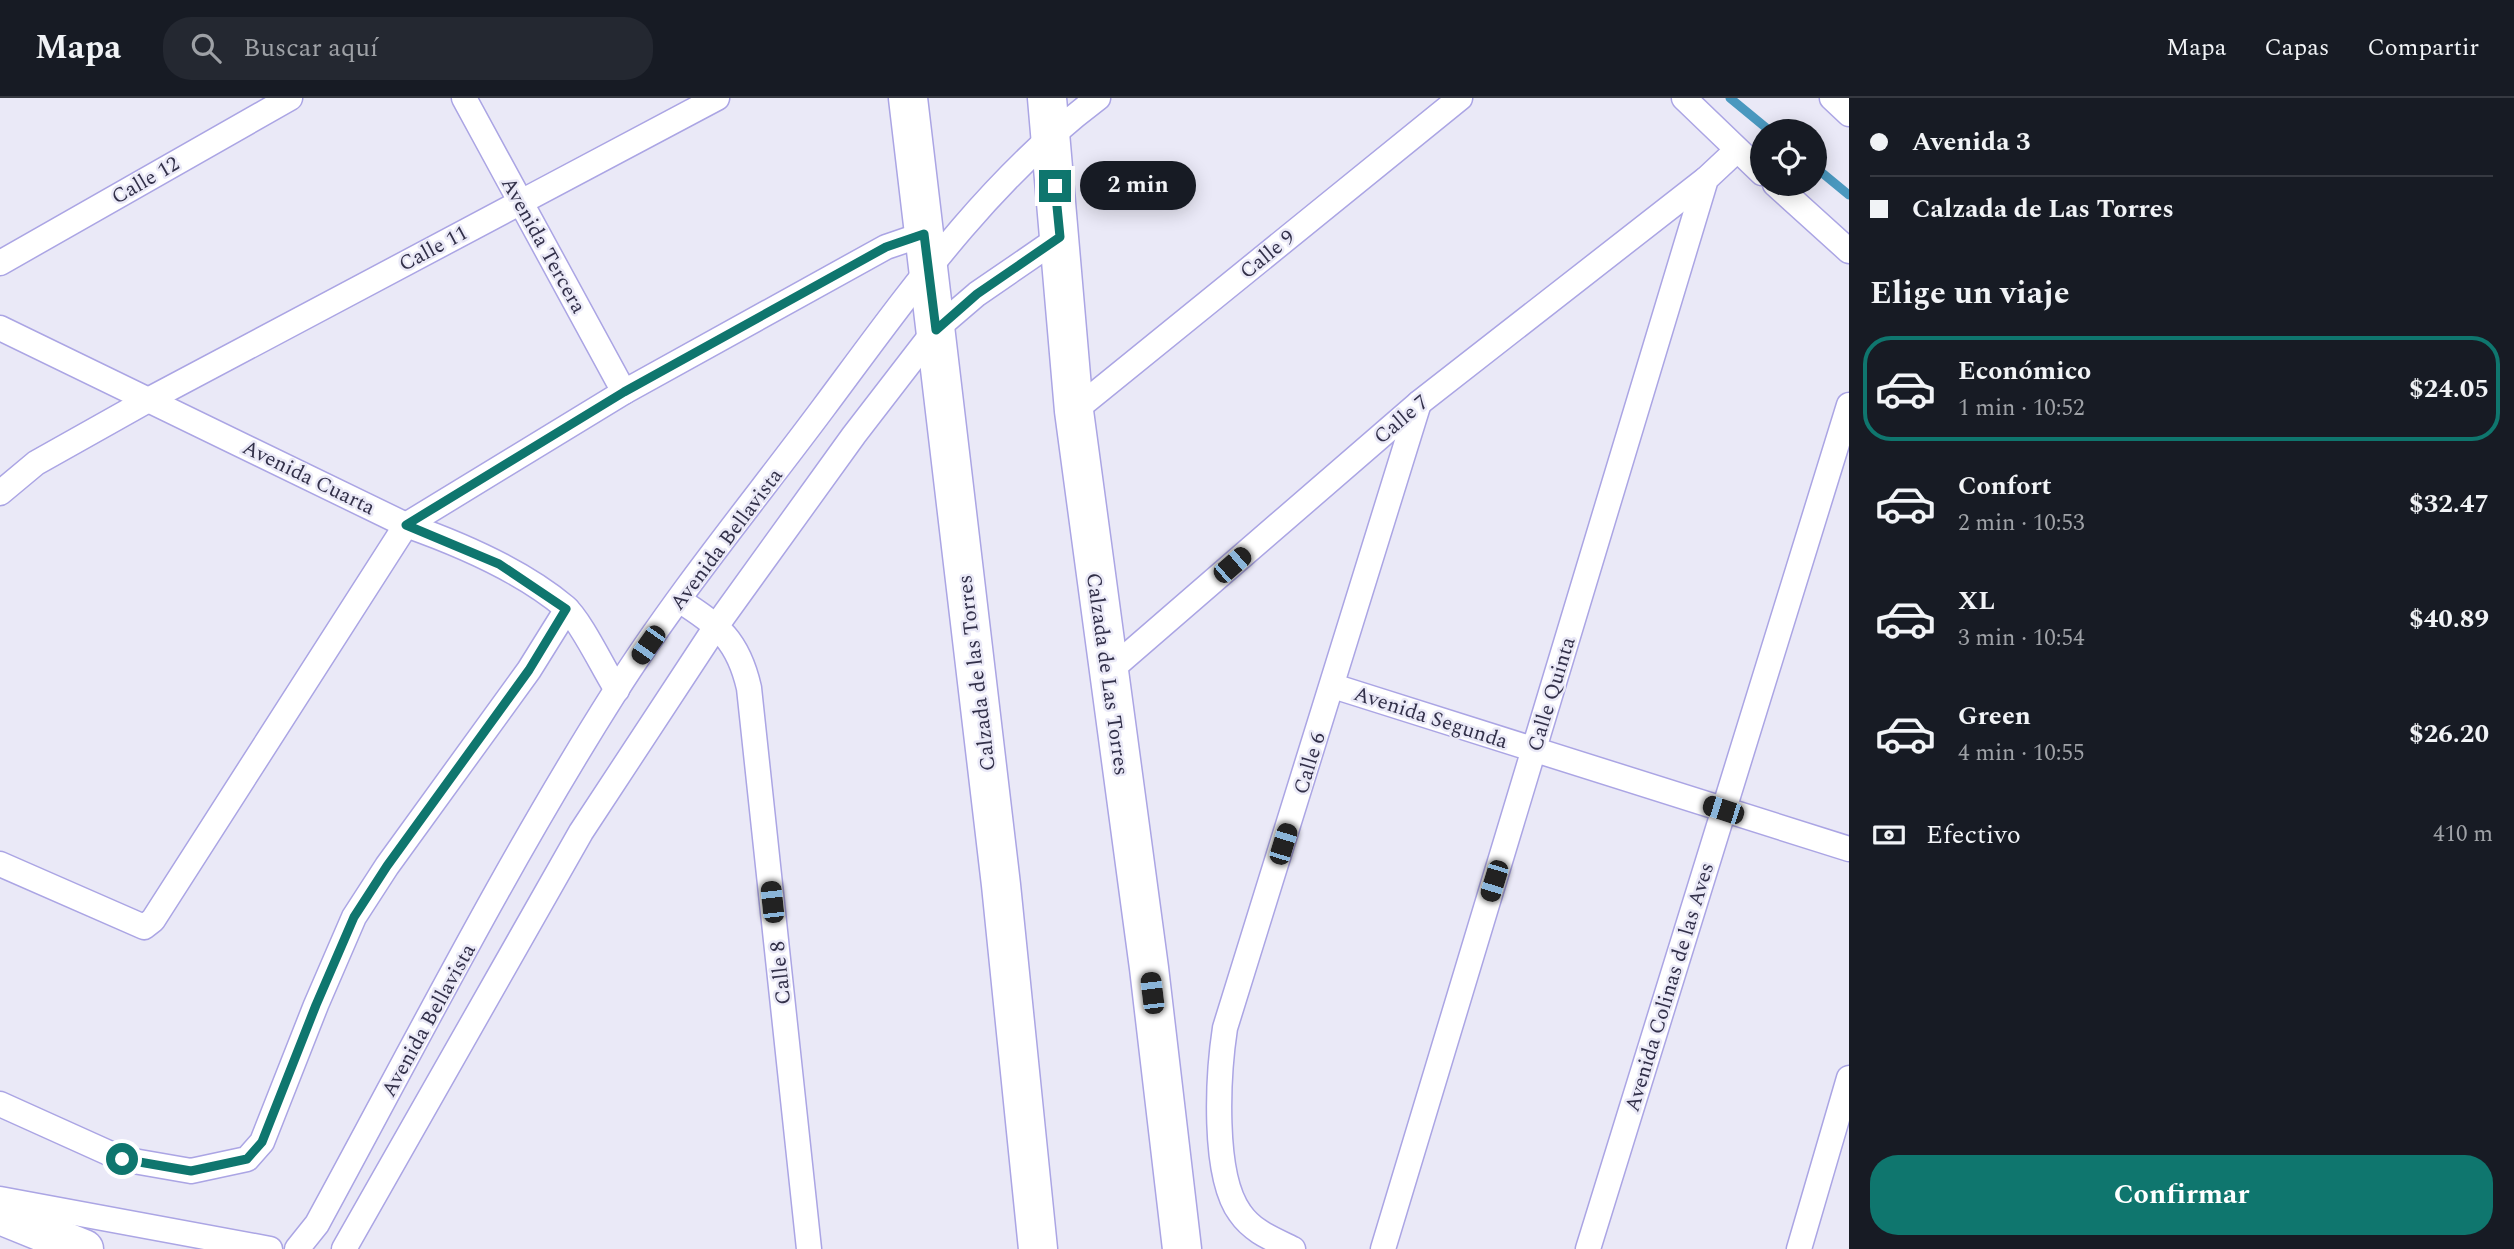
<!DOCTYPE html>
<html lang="es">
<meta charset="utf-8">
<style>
body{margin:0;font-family:Spectral,serif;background:#242831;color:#f1f3f6;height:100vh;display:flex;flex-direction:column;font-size:26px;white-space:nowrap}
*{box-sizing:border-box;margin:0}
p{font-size:23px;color:#9ea1a6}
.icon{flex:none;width:38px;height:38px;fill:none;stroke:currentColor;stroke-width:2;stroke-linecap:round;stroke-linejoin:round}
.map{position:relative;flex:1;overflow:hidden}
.drawer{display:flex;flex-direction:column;background:#171b24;width:665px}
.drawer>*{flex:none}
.guide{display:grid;align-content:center;height:154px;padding:0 21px;background:#171b24}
.tools{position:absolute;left:1750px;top:21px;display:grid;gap:14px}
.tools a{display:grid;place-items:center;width:77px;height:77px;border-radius:50%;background:#171b24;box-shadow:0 4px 18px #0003;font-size:35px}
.end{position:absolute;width:32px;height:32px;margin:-16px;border:9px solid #0f766e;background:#fff;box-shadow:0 0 0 4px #fff}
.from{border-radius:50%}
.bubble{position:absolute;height:49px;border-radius:24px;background:#171b24;box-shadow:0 4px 18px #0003;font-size:23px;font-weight:700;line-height:49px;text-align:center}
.car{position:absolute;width:21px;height:42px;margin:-21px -10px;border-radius:9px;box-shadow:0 0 5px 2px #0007;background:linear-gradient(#222 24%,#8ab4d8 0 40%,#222 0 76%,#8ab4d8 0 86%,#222 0)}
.guide b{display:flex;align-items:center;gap:24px;height:66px;font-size:26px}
.guide b+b{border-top:2px solid #363941}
.guide i{width:18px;height:18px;background:#f1f3f6}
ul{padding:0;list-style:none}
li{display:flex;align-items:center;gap:21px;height:105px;margin:0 14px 10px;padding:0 7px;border:4px solid transparent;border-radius:28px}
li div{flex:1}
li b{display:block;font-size:26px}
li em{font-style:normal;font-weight:700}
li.active{border-color:#0f766e}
li>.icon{width:63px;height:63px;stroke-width:1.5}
h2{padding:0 21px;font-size:32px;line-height:84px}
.pay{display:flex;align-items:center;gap:18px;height:77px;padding:0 21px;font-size:26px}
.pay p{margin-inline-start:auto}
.button{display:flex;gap:14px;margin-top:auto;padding:14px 21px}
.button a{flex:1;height:80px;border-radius:28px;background:#0f766e;color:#fff;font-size:28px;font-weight:700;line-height:80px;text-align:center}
header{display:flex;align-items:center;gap:42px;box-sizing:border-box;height:98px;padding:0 35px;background:#171b24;border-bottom:2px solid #363941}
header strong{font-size:33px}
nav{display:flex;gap:38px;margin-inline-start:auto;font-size:24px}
.search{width:490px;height:63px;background:#242831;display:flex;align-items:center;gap:18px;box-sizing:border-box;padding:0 24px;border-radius:28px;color:#9ea1a6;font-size:26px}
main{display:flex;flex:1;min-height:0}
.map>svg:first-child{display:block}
</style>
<header>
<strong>Mapa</strong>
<div class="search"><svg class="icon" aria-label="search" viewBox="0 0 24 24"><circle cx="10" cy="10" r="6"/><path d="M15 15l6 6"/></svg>Buscar aquí</div>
<nav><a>Mapa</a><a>Capas</a><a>Compartir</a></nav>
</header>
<main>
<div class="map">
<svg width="1849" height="1151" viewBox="0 0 1849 1151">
<rect width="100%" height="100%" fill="#eae9f7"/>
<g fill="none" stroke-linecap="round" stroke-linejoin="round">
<g stroke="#4a98bf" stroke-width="9">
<polyline points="1730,0 1770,33"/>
<polyline points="1815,69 1849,97"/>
</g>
<defs>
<g id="minor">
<polyline points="464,0 624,294"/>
<polyline points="1684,0 1762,75"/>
<polyline points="1832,0 1849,16"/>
<polyline points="1775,86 1849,153"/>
<polyline points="0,165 290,0"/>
<path d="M0,230L406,427C460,446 521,472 565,509C581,523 604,572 617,592"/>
<polyline points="1074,313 1460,0"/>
<polyline points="0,395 36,365 150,301 717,0"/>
<path d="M679,502C719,528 738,542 749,590L809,1151"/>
<polyline points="1107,575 1419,305 1706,81"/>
<polyline points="1333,588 1849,751"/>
<polyline points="0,766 144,829 153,822 406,427 624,294 886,149 924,136"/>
<polyline points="0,1006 122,1061 191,1073 247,1061 262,1044 316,907 354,819 387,768 529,572 567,511"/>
<polyline points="0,1101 270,1151"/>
<path d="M297,1151L317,1126C414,948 506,766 615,594C678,495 754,403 824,309C906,199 987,83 1098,0"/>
<polyline points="344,1151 581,734 717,527 854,337 935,232 977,196 1060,139"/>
<path d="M1293,1151C1273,1141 1253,1134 1240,1115C1212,1077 1218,976 1225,930L1419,305"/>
<polyline points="1383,1151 1706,81 1737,52"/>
<polyline points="1588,1151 1849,307"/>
<polyline points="1799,1151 1849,980"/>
</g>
<g id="primary">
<polyline points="908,0 1001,787 1038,1151"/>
<polyline points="1047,0 1074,313 1149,870 1182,1151"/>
<polyline points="0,1117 84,1151"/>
</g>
</defs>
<use href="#minor" stroke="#aba5e4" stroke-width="27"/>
<use href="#primary" stroke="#aba5e4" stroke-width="41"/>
<use href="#minor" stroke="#fff" stroke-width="24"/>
<use href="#primary" stroke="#fff" stroke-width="38"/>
</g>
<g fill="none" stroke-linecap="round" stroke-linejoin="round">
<polyline stroke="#0f766e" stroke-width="9" points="122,1061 191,1073 247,1061 262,1044 316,907 354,819 387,768 529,572 566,511 499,466 406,427 624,294 886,149 924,136 936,232 977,196 1060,139 1055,88"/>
</g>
<g text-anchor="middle" stroke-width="5" stroke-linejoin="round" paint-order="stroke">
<g font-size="21" fill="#323049" stroke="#eae9f7">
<text transform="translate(145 82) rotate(-30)" y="7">Calle 12</text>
<text transform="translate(544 147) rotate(61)" y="7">Avenida Tercera</text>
<text transform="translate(433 150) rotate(-28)" y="7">Calle 11</text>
<text transform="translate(1267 156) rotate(-39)" y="7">Calle 9</text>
<text transform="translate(1401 321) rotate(-40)" y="7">Calle 7</text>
<text transform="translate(309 379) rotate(26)" y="7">Avenida Cuarta</text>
<text transform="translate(726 441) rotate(-53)" y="7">Avenida Bellavista</text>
<text transform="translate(976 575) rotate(-97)" y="7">Calzada de las Torres</text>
<text transform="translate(1108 576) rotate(82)" y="7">Calzada de Las Torres</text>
<text transform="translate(1551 596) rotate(-73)" y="7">Calle Quinta</text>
<text transform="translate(1431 619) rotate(18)" y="7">Avenida Segunda</text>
<text transform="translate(1309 665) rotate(-73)" y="7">Calle 6</text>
<text transform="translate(780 875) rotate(-96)" y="7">Calle 8</text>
<text transform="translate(1669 889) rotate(-73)" y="7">Avenida Colinas de las Aves</text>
<text transform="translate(428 922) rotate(-61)" y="7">Avenida Bellavista</text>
</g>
</g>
</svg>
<div class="tools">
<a><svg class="icon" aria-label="locate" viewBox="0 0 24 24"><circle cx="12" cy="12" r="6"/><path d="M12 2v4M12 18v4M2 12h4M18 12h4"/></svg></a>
</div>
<i class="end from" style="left:122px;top:1061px"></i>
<i class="end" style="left:1055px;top:88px"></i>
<div class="bubble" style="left:1080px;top:63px;width:116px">2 min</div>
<i class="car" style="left:1232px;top:467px;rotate:49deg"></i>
<i class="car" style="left:648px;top:547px;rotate:215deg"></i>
<i class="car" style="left:1723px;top:712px;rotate:288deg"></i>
<i class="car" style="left:1283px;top:746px;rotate:17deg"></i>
<i class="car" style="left:1494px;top:783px;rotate:197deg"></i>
<i class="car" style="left:772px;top:804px;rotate:354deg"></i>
<i class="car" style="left:1152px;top:895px;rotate:353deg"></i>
</div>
<section class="drawer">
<div class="guide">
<b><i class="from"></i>Avenida 3</b>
<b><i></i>Calzada de Las Torres</b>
</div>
<h2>Elige un viaje</h2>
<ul>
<li class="active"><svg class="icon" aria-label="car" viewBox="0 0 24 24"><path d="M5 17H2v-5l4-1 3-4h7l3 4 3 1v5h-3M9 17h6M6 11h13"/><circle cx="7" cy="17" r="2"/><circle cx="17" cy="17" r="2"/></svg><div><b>Económico</b><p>1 min · 10:52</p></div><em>$24.05</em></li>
<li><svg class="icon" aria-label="car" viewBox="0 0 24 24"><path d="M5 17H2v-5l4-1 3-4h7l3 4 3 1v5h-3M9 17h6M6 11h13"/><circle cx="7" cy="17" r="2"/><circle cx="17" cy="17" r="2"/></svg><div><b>Confort</b><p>2 min · 10:53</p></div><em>$32.47</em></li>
<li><svg class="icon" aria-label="car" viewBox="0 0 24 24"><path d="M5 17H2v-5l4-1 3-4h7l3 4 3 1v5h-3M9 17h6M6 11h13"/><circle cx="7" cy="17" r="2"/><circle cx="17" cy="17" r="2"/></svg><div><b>XL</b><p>3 min · 10:54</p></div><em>$40.89</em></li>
<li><svg class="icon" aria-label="car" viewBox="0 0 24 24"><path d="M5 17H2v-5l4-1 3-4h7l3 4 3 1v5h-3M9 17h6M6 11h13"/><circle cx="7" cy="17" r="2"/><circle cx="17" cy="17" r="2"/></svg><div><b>Green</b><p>4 min · 10:55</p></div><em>$26.20</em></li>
</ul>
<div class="pay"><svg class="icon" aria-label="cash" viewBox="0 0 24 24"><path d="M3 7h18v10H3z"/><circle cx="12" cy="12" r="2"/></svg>Efectivo<p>410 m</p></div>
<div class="button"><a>Confirmar</a></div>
</section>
</main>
